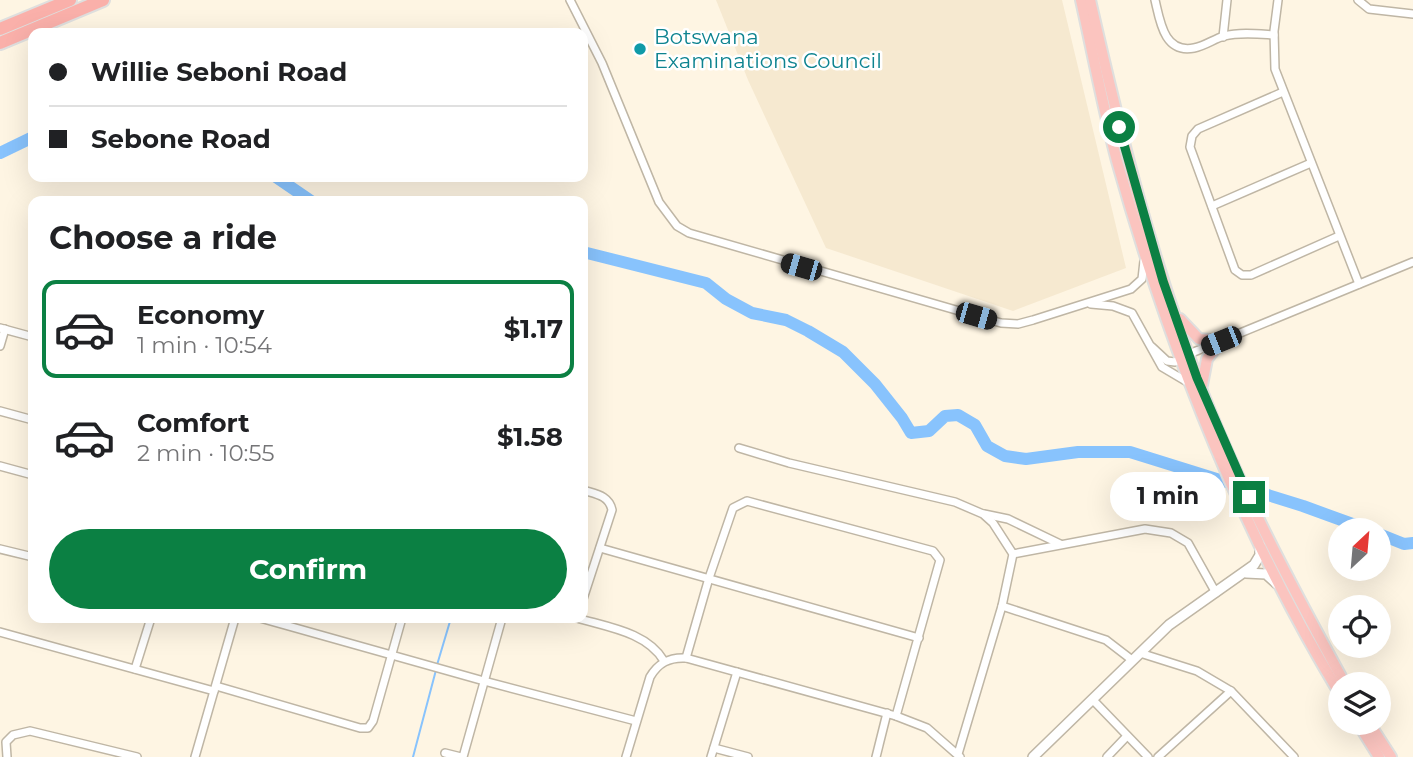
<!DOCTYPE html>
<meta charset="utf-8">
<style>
body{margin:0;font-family:Montserrat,sans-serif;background:#f2f2f2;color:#202124;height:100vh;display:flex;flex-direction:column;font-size:26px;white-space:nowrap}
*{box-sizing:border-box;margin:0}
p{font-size:23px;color:#757577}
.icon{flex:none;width:38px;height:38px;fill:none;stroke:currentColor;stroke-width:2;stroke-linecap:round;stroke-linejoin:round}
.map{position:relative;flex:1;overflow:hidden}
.panel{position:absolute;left:28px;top:196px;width:560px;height:427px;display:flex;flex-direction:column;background:#fff;border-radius:14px;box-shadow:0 7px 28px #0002}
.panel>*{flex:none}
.top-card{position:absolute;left:28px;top:28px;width:560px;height:154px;border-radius:14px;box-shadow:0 7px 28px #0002;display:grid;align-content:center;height:154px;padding:0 21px;background:#fff}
.needle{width:46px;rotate:26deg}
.controls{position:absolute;left:1328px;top:518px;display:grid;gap:14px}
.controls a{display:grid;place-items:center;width:63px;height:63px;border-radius:50%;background:#fff;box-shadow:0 7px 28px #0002;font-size:35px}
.end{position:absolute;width:32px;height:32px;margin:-16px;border:9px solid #0b8043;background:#fff;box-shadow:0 0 0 4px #fff}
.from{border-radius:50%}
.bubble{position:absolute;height:49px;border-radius:24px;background:#fff;box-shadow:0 7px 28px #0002;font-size:23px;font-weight:700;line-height:49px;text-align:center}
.car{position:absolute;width:21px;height:42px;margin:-21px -10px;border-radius:9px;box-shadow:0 0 5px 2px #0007;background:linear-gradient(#222 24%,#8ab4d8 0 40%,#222 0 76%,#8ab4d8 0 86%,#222 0)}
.top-card b{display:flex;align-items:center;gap:24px;height:66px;font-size:26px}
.top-card b+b{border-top:2px solid #e0e0e0}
.top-card i{width:18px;height:18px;background:#202124}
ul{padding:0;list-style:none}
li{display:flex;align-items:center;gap:21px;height:98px;margin:0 14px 10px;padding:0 7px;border:4px solid transparent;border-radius:14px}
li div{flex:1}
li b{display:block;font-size:26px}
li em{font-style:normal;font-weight:700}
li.on{border-color:#0b8043}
li>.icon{width:63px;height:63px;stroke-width:1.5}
h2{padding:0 21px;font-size:32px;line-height:84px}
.cta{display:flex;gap:14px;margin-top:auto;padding:14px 21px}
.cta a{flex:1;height:80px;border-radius:42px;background:#0b8043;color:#fff;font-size:28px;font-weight:700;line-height:80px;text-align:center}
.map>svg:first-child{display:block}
</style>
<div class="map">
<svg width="1413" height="757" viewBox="0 0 1413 757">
<rect width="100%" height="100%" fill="#fef5e3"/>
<polygon fill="#f6e9d0" points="716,0 1062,0 1126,268 1013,311 826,248 748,80"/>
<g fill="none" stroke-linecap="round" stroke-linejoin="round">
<g stroke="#88c3fd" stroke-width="2">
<polyline points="583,259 590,253"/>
<polyline points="437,665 451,618"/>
<polyline points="413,757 436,670"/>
</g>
<g stroke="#88c3fd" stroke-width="12">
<polyline points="0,153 33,137"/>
<polyline points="276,177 311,201"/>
<polyline points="583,252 706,283 726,299 752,313 786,320 808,331 843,352 875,384 902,418 911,433 929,431 945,416 958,415 975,425 987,446 1005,456 1026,459 1078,452 1130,452 1303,506 1369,530"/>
<polyline points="1379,534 1404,544 1413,543"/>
</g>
<defs>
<g id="minor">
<polyline points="570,0 602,63 659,202 677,226 689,233 1001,323 1018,324 1033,320 1131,289 1142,279 1144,261"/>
<path d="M1155,0C1160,21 1164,54 1194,48C1205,46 1214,39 1224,36C1240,32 1258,34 1274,35"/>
<polyline points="1278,0 1274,31 1275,69 1359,284"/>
<polyline points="1358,0 1369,9 1413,14"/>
<polyline points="1223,37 1227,0"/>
<polyline points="1283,92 1198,129 1192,136 1190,147 1235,270 1242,275 1251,275 1339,236"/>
<polyline points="1212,206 1311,163"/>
<polyline points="1091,304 1113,306 1132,313 1162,367 1189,383"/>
<polyline points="0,328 33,337"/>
<polyline points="0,346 5,329"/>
<polyline points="1152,347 1167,361 1175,362 1189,354 1413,262"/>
<polyline points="0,411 33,420"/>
<polyline points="739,448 789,463 955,502 983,514 993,523 1013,554 1002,606"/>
<polyline points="0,466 33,475"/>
<path d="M583,490C595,494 609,495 612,510L583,599"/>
<polyline points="984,514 1008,519 1060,544"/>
<polyline points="600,548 919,638"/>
<polyline points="0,549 33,557"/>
<polyline points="1013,554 1145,529 1171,533 1188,543 1216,593"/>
<polyline points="260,618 484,681 636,721"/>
<path d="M577,618C607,627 647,632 664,661"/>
<polyline points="0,632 214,691"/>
<polyline points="1140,653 1197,671 1231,691 1294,757"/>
<polyline points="686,658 709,578 733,508 747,501 933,551 940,560 896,716"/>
<polyline points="135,669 151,618"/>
<polyline points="216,686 360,728 368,728 373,721 402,618"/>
<polyline points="1093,700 1148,757"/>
<polyline points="714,748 748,757"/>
<polyline points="445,753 461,757"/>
<polyline points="958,754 1002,606 1106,640 1132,660"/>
<polyline points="7,757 6,742 13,735 30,731 137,757"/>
<polyline points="195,757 235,618"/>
<polyline points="463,757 502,618"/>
<path d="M626,757L650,677C658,663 669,657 686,658L896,716L927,728L960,757"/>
<polyline points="711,757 737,672"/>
<polyline points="876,757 887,713"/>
<polyline points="1107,757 1127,736"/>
<polyline points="1158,757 1231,691"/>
</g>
<g id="tertiary">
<polyline points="1246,573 1266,574 1277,584"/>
<polyline points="1033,757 1169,625 1254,565 1260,555 1260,545"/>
</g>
<g id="primary">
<path d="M1081,0C1093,54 1103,108 1117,161C1169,347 1240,529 1340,694"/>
<path d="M1090,0C1119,128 1150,255 1197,378C1237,484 1291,585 1345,684"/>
<polyline points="1180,319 1199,339 1221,341"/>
<polyline points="1202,385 1207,359 1221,341"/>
<polyline points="1358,723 1379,757"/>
<polyline points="1369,723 1391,757"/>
</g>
<g id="trunk">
<polyline points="0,29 70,0"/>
<polyline points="0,43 103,0"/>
</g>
</defs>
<use href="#minor" stroke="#bfb6a5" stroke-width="10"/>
<use href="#tertiary" stroke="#bfb6a5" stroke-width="12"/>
<use href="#primary" stroke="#dfdfde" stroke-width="14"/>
<use href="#trunk" stroke="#dfdfde" stroke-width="16"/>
<use href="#minor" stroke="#fff" stroke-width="7"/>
<use href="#tertiary" stroke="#fff" stroke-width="9"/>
<use href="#primary" stroke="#fbc4bf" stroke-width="10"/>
<use href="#trunk" stroke="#fab0aa" stroke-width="12"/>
</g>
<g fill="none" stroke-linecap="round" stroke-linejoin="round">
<polyline stroke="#0b8043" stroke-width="9" points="1119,127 1163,281 1197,378 1249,497"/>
</g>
<circle fill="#0f9aa8" stroke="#fff" stroke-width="2.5" cx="640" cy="49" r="7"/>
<g text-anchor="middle" stroke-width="5" stroke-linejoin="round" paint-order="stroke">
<g font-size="21" fill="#0d838f" stroke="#fff" text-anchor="start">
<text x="654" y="44">Botswana<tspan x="654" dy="24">Examinations Council</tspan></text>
</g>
</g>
</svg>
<div class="controls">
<a><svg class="needle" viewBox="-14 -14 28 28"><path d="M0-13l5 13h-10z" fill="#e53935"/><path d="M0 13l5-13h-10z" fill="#757577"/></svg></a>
<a><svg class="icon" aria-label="locate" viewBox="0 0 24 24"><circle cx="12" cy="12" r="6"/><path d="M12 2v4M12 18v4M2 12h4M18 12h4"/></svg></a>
<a><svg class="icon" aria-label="layers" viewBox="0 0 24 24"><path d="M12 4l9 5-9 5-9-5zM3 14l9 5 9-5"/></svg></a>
</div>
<i class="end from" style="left:1119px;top:127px"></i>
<i class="end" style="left:1249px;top:497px"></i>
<div class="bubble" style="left:1110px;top:472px;width:116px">1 min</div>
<i class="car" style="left:801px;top:267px;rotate:286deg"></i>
<i class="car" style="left:976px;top:316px;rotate:106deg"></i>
<i class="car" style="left:1221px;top:341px;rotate:248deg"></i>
<div class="top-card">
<b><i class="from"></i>Willie Seboni Road</b>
<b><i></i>Sebone Road</b>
</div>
<section class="panel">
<h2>Choose a ride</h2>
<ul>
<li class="on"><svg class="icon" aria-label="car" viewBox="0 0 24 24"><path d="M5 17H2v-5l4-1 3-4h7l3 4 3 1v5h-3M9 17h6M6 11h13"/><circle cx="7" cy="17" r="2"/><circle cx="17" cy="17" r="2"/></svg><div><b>Economy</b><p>1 min · 10:54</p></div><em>$1.17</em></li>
<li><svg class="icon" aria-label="car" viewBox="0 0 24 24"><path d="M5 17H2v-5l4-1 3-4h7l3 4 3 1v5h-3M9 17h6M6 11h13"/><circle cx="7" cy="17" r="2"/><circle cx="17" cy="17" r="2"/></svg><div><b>Comfort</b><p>2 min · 10:55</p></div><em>$1.58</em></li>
</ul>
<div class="cta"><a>Confirm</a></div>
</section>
</div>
